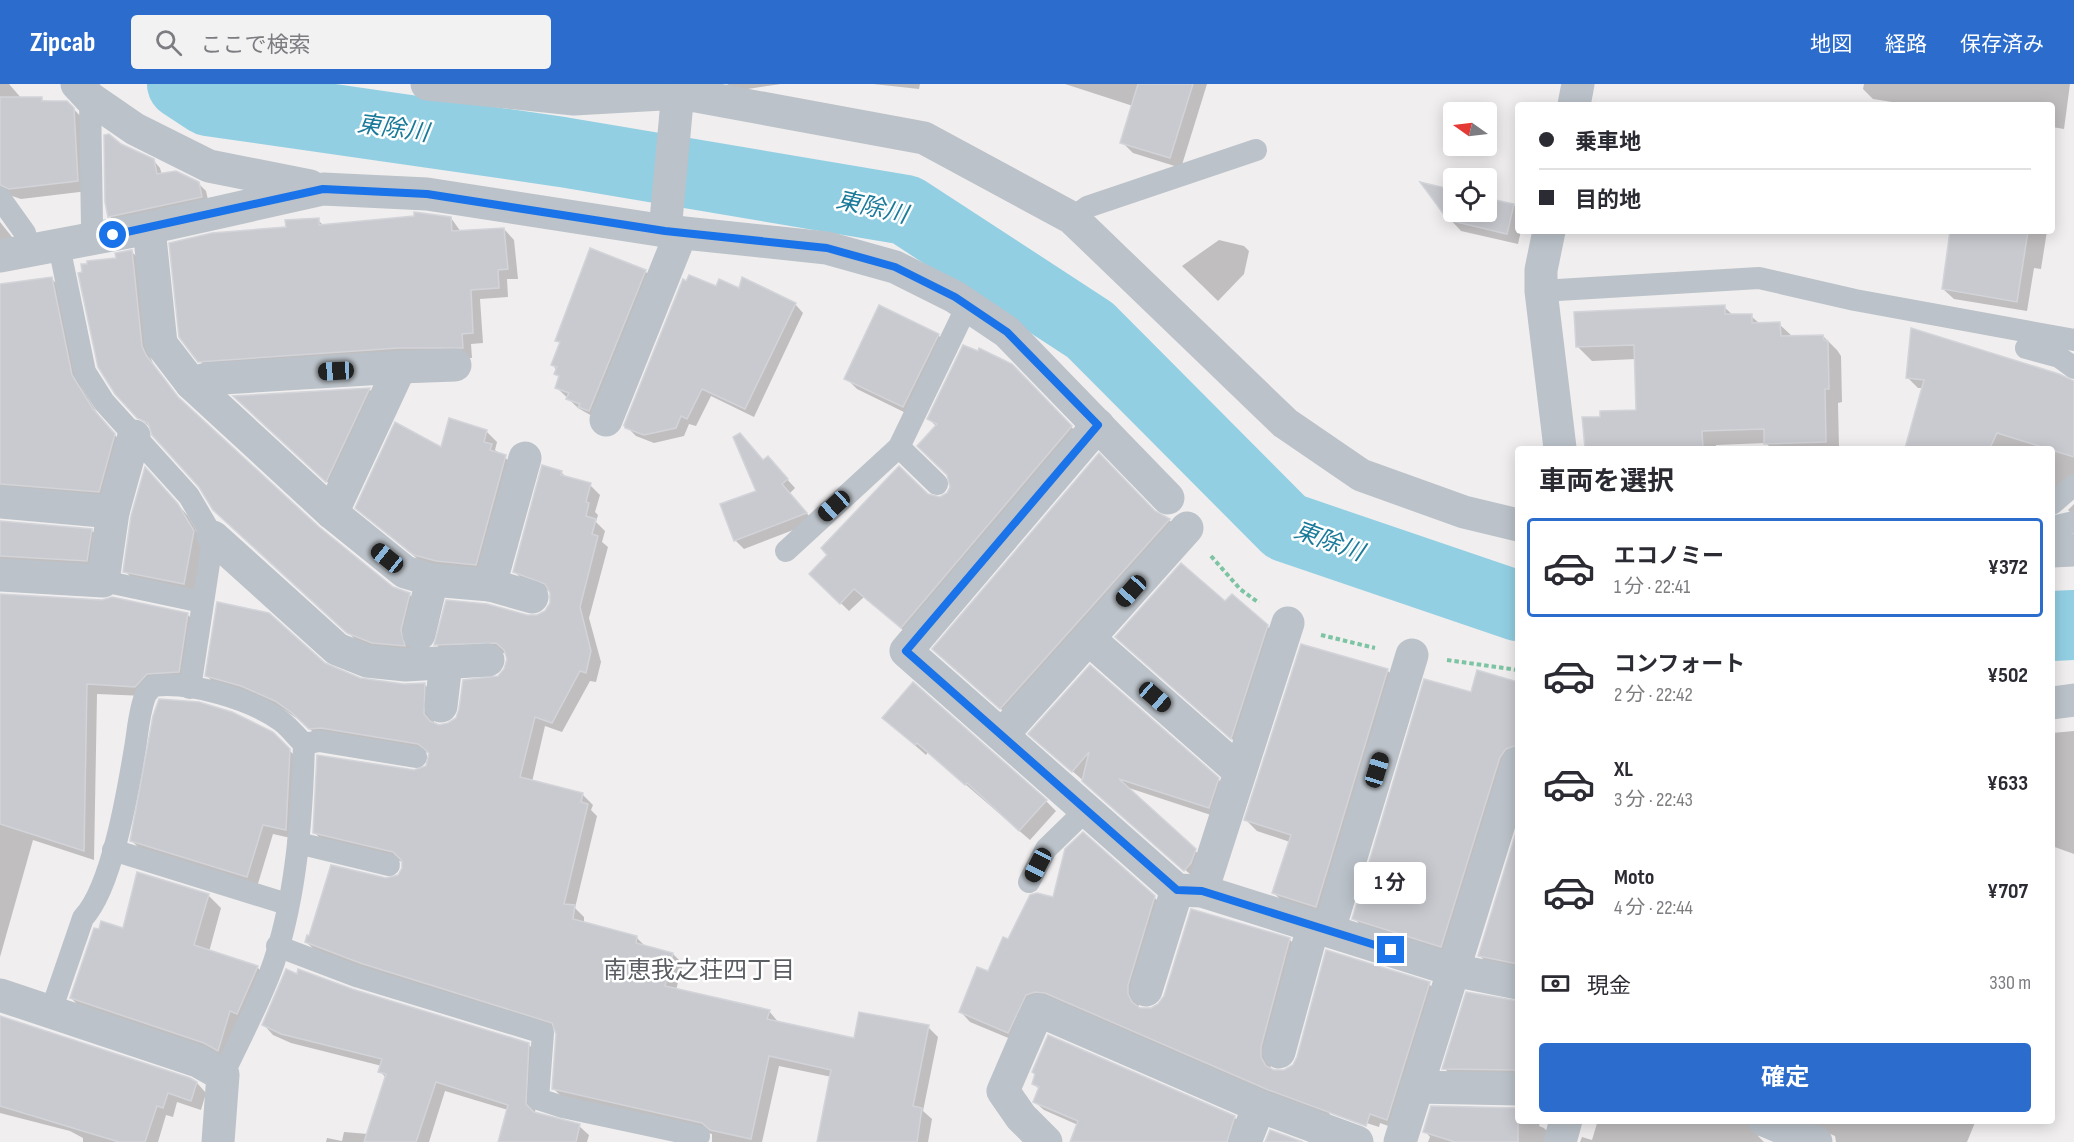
<!DOCTYPE html>
<html lang="ja">
<meta charset="utf-8">
<style>
body{margin:0;font-family:"Sofia Sans Condensed","Noto Sans JP",sans-serif;background:#f2f2f3;color:#2b2b33;height:100vh;display:flex;flex-direction:column;font-size:22px;white-space:nowrap}
*{box-sizing:border-box;margin:0}
p{font-size:20px;color:#7c7c81}
.icon{flex:none;width:33px;height:33px;fill:none;stroke:currentColor;stroke-width:2;stroke-linecap:round;stroke-linejoin:round}
.map{position:relative;flex:1;overflow:hidden}
.details{position:absolute;left:1515px;top:362px;width:540px;height:678px;display:flex;flex-direction:column;background:#fff;border-radius:6px;box-shadow:0 3px 15px #0003}
.details>*{flex:none}
.hud{position:absolute;left:1515px;top:18px;width:540px;height:132px;border-radius:6px;box-shadow:0 3px 15px #0003;display:grid;align-content:center;height:132px;padding:0 24px;background:#fff}
.needle{width:39px;rotate:284deg}
.controls{position:absolute;left:1443px;top:18px;display:grid;gap:12px}
.controls a{display:grid;place-items:center;width:54px;height:54px;border-radius:6px;background:#fff;box-shadow:0 3px 15px #0003;font-size:30px}
.end{position:absolute;width:27px;height:27px;margin:-14px;border:8px solid #1a73e8;background:#fff;box-shadow:0 0 0 3px #fff}
.from{border-radius:50%}
.bubble{position:absolute;height:42px;border-radius:6px;background:#fff;box-shadow:0 3px 15px #0003;font-size:20px;font-weight:700;line-height:42px;text-align:center}
.car{position:absolute;width:18px;height:36px;margin:-18px -9px;border-radius:8px;box-shadow:0 0 4px 2px #0007;background:linear-gradient(#222 24%,#8ab4d8 0 40%,#222 0 76%,#8ab4d8 0 86%,#222 0)}
.hud b{display:flex;align-items:center;gap:21px;height:57px;font-size:22px}
.hud b+b{border-top:2px solid #e1e1e2}
.hud i{width:15px;height:15px;background:#2b2b33}
ul{padding:0;list-style:none}
li{display:flex;align-items:center;gap:18px;height:99px;margin:0 12px 9px;padding:0 12px;border:3px solid transparent;border-radius:6px}
li div{flex:1}
li b{display:block;font-size:22px}
li em{font-style:normal;font-weight:700}
li.on{border-color:#2b6ccd}
li>.icon{width:54px;height:54px;stroke-width:1.5}
h2{padding:0 24px;font-size:27px;line-height:72px}
.pay{display:flex;align-items:center;gap:15px;height:66px;padding:0 24px;font-size:22px}
.pay p{margin-inline-start:auto}
.button{display:flex;gap:12px;margin-top:auto;padding:12px 24px}
.button a{flex:1;height:69px;border-radius:6px;background:#2b6ccd;color:#fff;font-size:24px;font-weight:700;line-height:69px;text-align:center}
header{display:flex;align-items:center;gap:36px;box-sizing:border-box;height:84px;padding:0 30px;background:#2b6ccd;color:#fff}
header strong{font-size:28px}
nav{display:flex;gap:33px;margin-inline-start:auto;font-size:21px}
.search{width:420px;height:54px;background:#f2f2f3;display:flex;align-items:center;gap:15px;box-sizing:border-box;padding:0 21px;border-radius:6px;color:#7c7c81;font-size:22px}
.map>svg:first-child{display:block}
</style>
<header>
<strong>Zipcab</strong>
<div class="search"><svg class="icon" aria-label="search" viewBox="0 0 24 24"><circle cx="10" cy="10" r="6"/><path d="M15 15l6 6"/></svg>ここで検索</div>
<nav><a>地図</a><a>経路</a><a>保存済み</a></nav>
</header>
<div class="map">
<svg width="2074" height="1058" viewBox="0 0 2074 1058">
<rect width="100%" height="100%" fill="#f0eeee"/>
<g fill="#0003">
<polygon points="0,0 9,0 22,15 67,18 84,36 88,107 21,115 9,111 0,117"/>
<polygon points="727,0 781,0 734,7"/>
<polygon points="873,0 920,0 919,5"/>
<polygon points="1065,0 1207,0 1181,84 1133,69 1122,58 1133,22"/>
<polygon points="1864,0 2070,0 2064,45 2052,43 2052,21 1911,21 1873,15 1863,5"/>
<polygon points="120,61 153,76 160,84 162,91 198,99 206,107 209,120 117,139 109,132"/>
<polygon points="1514,121 1518,126 1518,147 1521,147 1518,160 1461,147 1450,135 1454,128 1486,128"/>
<polygon points="451,134 461,148 504,145 514,156 518,195 507,195 508,213 480,215 483,259 471,260 472,274 410,274 210,287 200,277 287,144 318,136 324,142"/>
<polygon points="0,138 16,158 0,167"/>
<polygon points="1952,147 2047,147 2041,185 2034,184 2027,227 1954,215 1943,205"/>
<polygon points="1219,156 1244,162 1249,167 1244,190 1218,217 1182,182"/>
<polygon points="132,168 140,176 150,272 154,282 183,319 319,445 392,504 409,510 417,519 409,556 412,570 381,567 357,557 223,434 200,402 151,344 138,333 118,175"/>
<polygon points="645,187 655,197 599,336 578,324 557,304 560,294 553,280 561,260 557,256"/>
<polygon points="51,194 61,204 81,302 102,337 124,361 109,417 0,412 0,201"/>
<polygon points="740,206 795,220 803,229 754,333 711,312 696,342 689,340 684,352 654,359 636,352 627,343"/>
<polygon points="1724,223 1734,232 1751,232 1760,240 1779,240 1793,253 1823,252 1837,266 1841,272 1842,318 1838,319 1839,364 1771,364 1766,359 1716,361 1716,364 1587,364 1584,335 1638,327 1636,275 1592,277 1578,263"/>
<polygon points="938,251 949,262 914,333 857,305 846,294"/>
<polygon points="1011,281 1080,352 910,552 864,513 849,527 811,490 927,411 940,415 948,410 952,403 937,343 929,335"/>
<polygon points="1908,294 2074,302 2074,404 2052,422 2052,364 1906,364 1923,304 1918,304"/>
<polygon points="369,305 378,314 335,405 244,321"/>
<polygon points="486,347 497,358 495,366 517,383 487,491 426,482 368,434 442,365"/>
<polygon points="764,378 776,383 795,404 790,409 814,438 744,465 735,456 758,408"/>
<polygon points="561,388 567,394 590,401 600,411 595,428 598,431 596,438 605,447 602,458 608,463 589,534 601,578 596,598 590,597 562,648 545,642 532,698 582,710 593,721 591,726 597,732 575,824 584,833 584,839 636,853 646,863 673,870 683,880 676,906 769,927 779,939 855,956 928,943 938,953 923,1027 932,1035 928,1058 819,1058 832,993 779,982 762,1058 712,1058 712,1050 564,1015 554,1005 557,946 372,889 317,868 306,858 386,796 399,792 404,784 403,778 324,758 314,748 415,688 427,683 430,669 332,653 320,655 304,639 286,627 253,612 217,602 207,592 324,580 360,596 404,601 424,600 434,610 434,640 448,641 506,586 508,575 506,569 446,570 436,560 546,528 552,518 551,508 525,498 515,488"/>
<polygon points="155,395 188,432 203,458 194,510 135,497 125,487"/>
<polygon points="2074,420 2074,432 2068,426"/>
<polygon points="1154,429 1169,436 1179,445 1010,633 944,574"/>
<polygon points="0,438 91,446 101,456 96,486 0,485"/>
<polygon points="0,511 187,530 197,540 188,598 145,612 97,610 94,776 33,756 0,873"/>
<polygon points="1226,519 1267,542 1278,553 1242,664 1128,563"/>
<polygon points="1387,586 1398,597 1327,833 1285,820 1274,809 1290,758 1257,747 1246,736"/>
<polygon points="1518,600 1518,666 1452,872 1364,845 1354,834 1472,610"/>
<polygon points="895,644 1046,717 1056,727 1030,756 928,668 926,671"/>
<polygon points="2074,647 2074,770 2052,762 2052,649"/>
<polygon points="272,649 300,677 295,755 273,750 257,803 142,767 132,757"/>
<polygon points="1030,650 1218,695 1229,706 1220,734 1126,703 1206,777 1191,791"/>
<polygon points="1518,760 1518,891 1492,884 1479,871"/>
<polygon points="208,811 221,824 209,868 257,883 270,896 231,978 84,927 71,914"/>
<polygon points="1154,813 1165,824 1138,912 1139,924 1150,926 1159,921 1165,913 1192,827 1290,856 1300,866 1270,975 1271,986 1285,987 1429,900 1439,910 1397,1045 1380,1039 1379,1043 1327,1026 1332,1034 1278,1014 1056,918 1018,958 970,938 960,927 1009,857 1054,815"/>
<polygon points="352,906 528,960 538,970 535,1030 579,1042 589,1051 587,1058 499,1058 508,1026 445,1007 429,1058 326,1058 327,1054 342,1057 344,1048 368,1050 386,994 380,987 382,982 291,959 273,951 264,941"/>
<polygon points="1518,918 1518,998 1457,997 1444,984"/>
<polygon points="0,934 197,999 206,1009 201,1026 177,1018 173,1033 166,1031 158,1058 83,1058 83,1054 70,1047 0,1029"/>
<polygon points="1033,999 1234,1033 1243,1042 1238,1058 1071,1058 1078,1041 1044,1026 1035,1018 1040,1006"/>
<polygon points="1518,1025 1518,1036 1541,1036 1539,1042 1544,1044 1557,1058 1428,1058 1430,1053 1425,1047"/>
<polygon points="1598,1036 1763,1036 1758,1052 1764,1058 1580,1058 1582,1053 1592,1056"/>
<polygon points="1798,1036 1976,1036 1967,1058 1836,1058 1835,1052"/>
</g>
<g fill="none" stroke-linecap="round" stroke-linejoin="round">
<g stroke="#92cfe3" stroke-width="70">
<polyline points="182,0 208,17 562,68 906,126 1090,246 1286,443 1518,522"/>
<polyline points="2052,542 2074,541"/>
</g>
</g>
<g fill="#c9cad0" stroke="#d2d4d9" stroke-width="1.5">
<polygon points="1138,0 1193,0 1170,74 1120,59"/>
<polygon points="0,13 42,13 42,17 67,17 74,24 78,97 9,105 0,101"/>
<polygon points="109,50 121,60 154,75 157,90 176,87 199,98 202,113 108,133 105,118 104,51"/>
<polygon points="1420,98 1454,106 1454,128 1486,128 1486,114 1514,120 1507,150 1448,136"/>
<polygon points="414,128 451,133 452,147 504,144 508,185 498,186 499,204 471,206 473,249 462,250 463,264 399,264 198,278 179,253 169,159 212,149 286,143 285,136 319,134 319,141 414,132"/>
<polygon points="1950,147 2028,147 2017,218 1942,205"/>
<polygon points="590,164 646,186 589,327 578,323 580,320 566,315 569,309 555,304 559,292 554,290 557,283 551,281 560,258 555,257"/>
<polygon points="132,166 142,262 146,271 178,313 319,443 393,503 410,509 401,546 405,562 372,559 347,549 213,426 199,403 152,351 148,339 137,334 115,310 98,283 78,189 82,188 81,180 87,180 87,177 116,174 115,169"/>
<polygon points="689,191 716,202 719,195 739,204 742,193 796,219 745,325 702,305 687,335 681,332 676,344 644,351 625,344 624,341 683,195 686,197"/>
<polygon points="52,193 72,291 93,325 115,350 99,408 0,400 0,200"/>
<polygon points="879,221 939,250 903,323 844,295"/>
<polygon points="1725,221 1725,230 1752,230 1752,239 1780,238 1781,252 1823,251 1824,256 1828,257 1829,305 1825,305 1826,358 1764,360 1764,345 1702,347 1703,364 1585,364 1582,333 1600,333 1600,327 1636,326 1634,261 1576,263 1574,228"/>
<polygon points="1911,244 2059,290 2074,297 2074,373 1997,349 1990,364 1905,364 1924,296 1906,294"/>
<polygon points="963,261 978,267 979,264 1012,280 1072,342 901,544 854,505 840,520 809,490 827,471 821,464 899,382 928,410 940,413 947,409 950,403 947,391 917,362 937,340 927,335"/>
<polygon points="370,304 326,398 233,312"/>
<polygon points="449,334 487,346 484,358 492,360 490,366 506,371 476,481 436,477 414,471 355,424 395,338 441,363"/>
<polygon points="740,349 763,376 768,372 788,395 782,400 807,429 734,457 720,420 756,407 733,353"/>
<polygon points="1099,369 1155,427 1170,435 1000,625 932,565"/>
<polygon points="542,381 562,387 561,391 591,399 586,418 589,419 586,432 596,435 592,450 598,452 580,523 591,567 586,589 580,587 552,639 535,633 520,693 583,709 581,718 588,720 564,820 575,821 573,835 637,852 636,859 673,869 665,902 770,926 767,935 854,954 859,928 929,941 913,1022 922,1024 917,1058 817,1058 831,986 769,972 751,1055 710,1046 702,1039 552,1005 556,950 552,939 360,879 305,858 307,851 309,852 331,781 386,794 398,791 402,784 402,777 393,768 313,749 317,671 414,686 426,682 429,669 418,660 321,644 309,645 292,629 275,617 241,602 205,592 217,518 269,529 325,579 360,594 404,600 425,599 424,630 430,637 439,641 448,639 456,634 459,625 463,596 498,592 504,585 507,575 504,566 496,559 434,561 446,516 487,520 527,531 537,531 545,527 550,519 550,509 545,500 513,488"/>
<polygon points="145,383 178,420 194,447 184,500 123,488 131,432"/>
<polygon points="0,437 92,445 87,477 0,472"/>
<polygon points="1181,479 1225,517 1232,510 1268,541 1231,655 1115,553"/>
<polygon points="0,510 102,516 112,513 188,529 179,588 147,590 135,603 87,600 84,767 0,740"/>
<polygon points="1301,560 1388,585 1316,823 1272,809 1291,751 1244,736"/>
<polygon points="1090,581 1219,694 1209,724 1119,695 1196,765 1191,779 1184,787 1082,697 1089,668 1072,688 1028,650"/>
<polygon points="1477,586 1518,598 1518,661 1506,665 1500,673 1441,863 1352,835 1424,595 1471,608"/>
<polygon points="913,598 1047,716 1019,747 967,699 965,701 917,659 915,661 882,634"/>
<polygon points="159,615 199,618 232,628 273,648 290,665 286,746 263,741 247,793 130,757 153,632"/>
<polygon points="1518,742 1518,880 1478,872"/>
<polygon points="1083,748 1155,812 1128,901 1128,910 1132,918 1140,924 1151,924 1158,920 1164,912 1191,825 1290,854 1261,963 1261,973 1266,982 1274,986 1284,986 1293,981 1297,973 1326,866 1430,898 1387,1036 1370,1030 1366,1042 1266,1005 1045,909 1035,908 1026,911 1008,949 959,928 977,883 988,887 1003,853 1008,855 1030,811 1037,809 1053,813 1065,765"/>
<polygon points="137,788 209,810 194,861 258,882 237,930 230,927 218,967 204,959 70,914 94,844 99,845 101,837 123,844"/>
<polygon points="286,885 297,890 298,885 352,905 529,959 526,1020 534,1028 580,1040 576,1058 498,1058 508,1021 436,998 416,1058 364,1058 386,990 378,988 382,975 281,950 262,941"/>
<polygon points="1466,908 1518,917 1518,986 1442,985"/>
<polygon points="0,932 190,994 197,998 191,1017 168,1009 163,1024 157,1022 145,1058 119,1058 0,1022"/>
<polygon points="1048,951 1235,1032 1227,1058 1070,1058 1078,1037 1033,1018 1039,1003 1032,1000 1035,990 1032,988"/>
<polygon points="1431,1022 1518,1024 1518,1058 1455,1058 1423,1048"/>
<polygon points="1270,1046 1303,1058 1265,1058"/>
</g>
<g fill="none" stroke-linecap="round" stroke-linejoin="round">
<g stroke="#7cc4a3" stroke-width="4" stroke-dasharray="4.5 3" stroke-linecap="butt">
<polyline points="1211,472 1240,505 1259,519"/>
<polyline points="1321,551 1375,564"/>
<polyline points="1447,576 1518,586"/>
</g>
<g stroke="#bbc2c9" stroke-width="22">
<polyline points="90,14 92,142 95,155"/>
<polyline points="0,114 25,149 29,167"/>
<polyline points="1072,134 1087,123 1256,66"/>
<polyline points="59,162 85,288 104,318 189,412 213,453 190,604"/>
<polyline points="1541,207 1759,194 1855,216 2074,256"/>
<polyline points="2026,264 2059,273 2074,284"/>
<polyline points="899,363 937,400"/>
<polyline points="2052,420 2074,401"/>
<polyline points="2052,443 2074,438"/>
<polyline points="786,467 899,363 967,222"/>
<polyline points="103,497 202,518"/>
<polyline points="304,660 319,657 416,673"/>
<polyline points="298,759 389,781"/>
<polyline points="113,766 287,820"/>
<polyline points="1029,798 1046,765 1086,726"/>
<polyline points="277,862 356,892 543,949 538,1015 563,1023 699,1052"/>
<path d="M51,927L83,834C112,804 128,706 135,664C138,647 139,626 146,610L153,602C190,597 251,615 281,637C289,643 296,652 304,660C302,732 297,808 274,878C261,916 240,954 223,991"/>
</g>
<g stroke="#bbc2c9" stroke-width="33">
<polyline points="77,0 90,14 135,45 209,82 310,102"/>
<polyline points="427,0 574,15 680,9 924,54 1072,134 1285,339 1361,391 1464,428 1518,441"/>
<polyline points="1574,21 1578,0"/>
<polyline points="149,144 161,260 191,299 332,429 405,488 432,496 490,501 532,513"/>
<polyline points="665,147 677,18 684,0"/>
<polyline points="1549,147 1541,186 1541,207 1560,364"/>
<polyline points="0,172 149,144 323,105 427,110 665,147 827,164 895,183 955,213 1007,248 1168,414"/>
<polyline points="400,283 455,281"/>
<polyline points="191,299 207,295 400,283 332,429"/>
<polyline points="606,336 681,149"/>
<polyline points="1098,341 906,567 1177,806 1202,807 1453,886 1518,899"/>
<polyline points="0,418 113,428 134,352"/>
<polyline points="213,453 337,565 367,577 406,581 488,576"/>
<polyline points="2052,467 2074,466"/>
<polyline points="0,491 103,497 113,428"/>
<polyline points="490,501 525,374"/>
<polyline points="419,550 432,496"/>
<polyline points="1089,555 1238,686"/>
<polyline points="2052,619 2074,616"/>
<polyline points="441,622 446,579"/>
<polyline points="1003,650 1187,444"/>
<polyline points="1202,807 1288,539"/>
<polyline points="1329,846 1412,571"/>
<polyline points="1146,906 1177,806"/>
<polyline points="0,911 198,977 223,991 218,1058"/>
<polyline points="1279,968 1313,843"/>
<polyline points="1416,1003 1518,1005"/>
<polyline points="1764,1036 1816,1058"/>
<polyline points="1046,1058 1021,1033 1003,1007 1038,926 1259,1022 1357,1058"/>
<polyline points="1245,1058 1259,1022"/>
<polyline points="1400,1058 1518,679"/>
<polyline points="1560,1058 1566,1036"/>
</g>
</g>
<g fill="none" stroke-linecap="round" stroke-linejoin="round">
<polyline stroke="#1a73e8" stroke-width="8" points="113,151 323,105 427,110 665,147 827,164 895,183 955,213 1007,248 1098,341 906,567 1177,806 1202,807 1391,866"/>
</g>
<g text-anchor="middle" stroke-width="5" stroke-linejoin="round" paint-order="stroke">
<g font-size="24" font-style="italic" fill="#1a7a9a" stroke="#fff">
<text transform="translate(393 44) rotate(8)" y="8">東除川</text>
<text transform="translate(872 123) rotate(13)" y="8">東除川</text>
<text transform="translate(1329 457) rotate(20)" y="8">東除川</text>
</g>
<g font-size="24" fill="#5b5e62" stroke="#fff">
<text x="699" y="894">南恵我之荘四丁目</text>
</g>
</g>
</svg>
<div class="controls">
<a><svg class="needle" viewBox="-14 -14 28 28"><path d="M0-13l5 13h-10z" fill="#e53935"/><path d="M0 13l5-13h-10z" fill="#7c7c81"/></svg></a>
<a><svg class="icon" aria-label="locate" viewBox="0 0 24 24"><circle cx="12" cy="12" r="6"/><path d="M12 2v4M12 18v4M2 12h4M18 12h4"/></svg></a>
</div>
<i class="end from" style="left:113px;top:151px"></i>
<i class="end" style="left:1391px;top:866px"></i>
<div class="bubble" style="left:1354px;top:778px;width:72px">1 分</div>
<i class="car" style="left:336px;top:287px;rotate:267deg"></i>
<i class="car" style="left:834px;top:422px;rotate:228deg"></i>
<i class="car" style="left:387px;top:474px;rotate:309deg"></i>
<i class="car" style="left:1131px;top:507px;rotate:222deg"></i>
<i class="car" style="left:1155px;top:613px;rotate:131deg"></i>
<i class="car" style="left:1377px;top:686px;rotate:17deg"></i>
<i class="car" style="left:1038px;top:781px;rotate:207deg"></i>
<div class="hud">
<b><i class="from"></i>乗車地</b>
<b><i></i>目的地</b>
</div>
<section class="details">
<h2>車両を選択</h2>
<ul>
<li class="on"><svg class="icon" aria-label="car" viewBox="0 0 24 24"><path d="M5 17H2v-5l4-1 3-4h7l3 4 3 1v5h-3M9 17h6M6 11h13"/><circle cx="7" cy="17" r="2"/><circle cx="17" cy="17" r="2"/></svg><div><b>エコノミー</b><p>1 分 · 22:41</p></div><em>¥372</em></li>
<li><svg class="icon" aria-label="car" viewBox="0 0 24 24"><path d="M5 17H2v-5l4-1 3-4h7l3 4 3 1v5h-3M9 17h6M6 11h13"/><circle cx="7" cy="17" r="2"/><circle cx="17" cy="17" r="2"/></svg><div><b>コンフォート</b><p>2 分 · 22:42</p></div><em>¥502</em></li>
<li><svg class="icon" aria-label="car" viewBox="0 0 24 24"><path d="M5 17H2v-5l4-1 3-4h7l3 4 3 1v5h-3M9 17h6M6 11h13"/><circle cx="7" cy="17" r="2"/><circle cx="17" cy="17" r="2"/></svg><div><b>XL</b><p>3 分 · 22:43</p></div><em>¥633</em></li>
<li><svg class="icon" aria-label="car" viewBox="0 0 24 24"><path d="M5 17H2v-5l4-1 3-4h7l3 4 3 1v5h-3M9 17h6M6 11h13"/><circle cx="7" cy="17" r="2"/><circle cx="17" cy="17" r="2"/></svg><div><b>Moto</b><p>4 分 · 22:44</p></div><em>¥707</em></li>
</ul>
<div class="pay"><svg class="icon" aria-label="cash" viewBox="0 0 24 24"><path d="M3 7h18v10H3z"/><circle cx="12" cy="12" r="2"/></svg>現金<p>330 m</p></div>
<div class="button"><a>確定</a></div>
</section>
</div>
